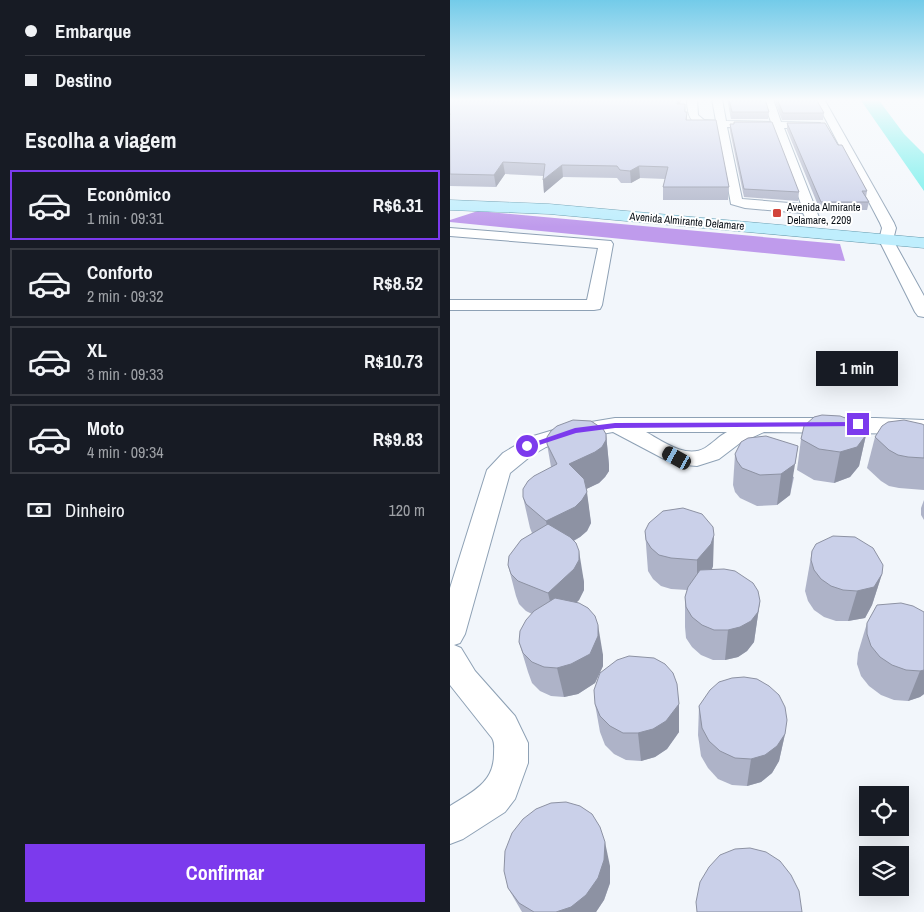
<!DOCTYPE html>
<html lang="pt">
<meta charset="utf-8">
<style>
body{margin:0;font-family:"Archivo Narrow",sans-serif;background:#242831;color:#f1f3f6;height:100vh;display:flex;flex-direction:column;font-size:19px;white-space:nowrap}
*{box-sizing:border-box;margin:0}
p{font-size:16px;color:#9ea1a6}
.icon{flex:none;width:28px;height:28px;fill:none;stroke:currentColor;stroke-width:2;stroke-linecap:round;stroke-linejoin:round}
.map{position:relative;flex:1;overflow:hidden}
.side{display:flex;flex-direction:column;background:#171b24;width:450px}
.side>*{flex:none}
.hud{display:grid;align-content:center;height:110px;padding:0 25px;background:#171b24}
.controls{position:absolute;left:409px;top:786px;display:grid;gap:10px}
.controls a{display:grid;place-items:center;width:50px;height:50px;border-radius:0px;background:#171b24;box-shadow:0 5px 20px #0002;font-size:25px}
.end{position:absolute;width:22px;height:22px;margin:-11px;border:6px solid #7c3aed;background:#fff;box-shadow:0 0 0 2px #fff}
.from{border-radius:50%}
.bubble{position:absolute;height:35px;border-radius:0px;background:#171b24;box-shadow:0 5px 20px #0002;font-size:16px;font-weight:800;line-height:35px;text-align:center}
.car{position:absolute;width:15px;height:30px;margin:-15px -8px;border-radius:6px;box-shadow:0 0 4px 1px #0007;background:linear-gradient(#222 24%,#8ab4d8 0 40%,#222 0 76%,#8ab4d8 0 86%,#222 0)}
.hud b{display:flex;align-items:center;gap:18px;height:48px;font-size:19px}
.hud b+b{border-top:1px solid #363941}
.hud i{width:12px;height:12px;background:#f1f3f6}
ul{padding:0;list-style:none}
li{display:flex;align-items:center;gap:15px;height:70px;margin:0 10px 8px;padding:0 15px;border:2px solid #363941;border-radius:0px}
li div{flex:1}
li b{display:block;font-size:19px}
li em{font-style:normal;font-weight:800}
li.active{border-color:#7c3aed}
li>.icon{width:45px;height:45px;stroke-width:1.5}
h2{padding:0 25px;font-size:22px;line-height:60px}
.pay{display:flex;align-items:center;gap:12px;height:55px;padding:0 25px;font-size:19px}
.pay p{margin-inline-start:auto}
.button{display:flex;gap:10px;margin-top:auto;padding:10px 25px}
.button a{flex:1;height:58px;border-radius:0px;background:#7c3aed;color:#fff;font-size:20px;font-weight:800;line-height:58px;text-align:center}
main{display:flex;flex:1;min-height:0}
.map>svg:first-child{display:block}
</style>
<main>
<section class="side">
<div class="hud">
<b><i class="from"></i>Embarque</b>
<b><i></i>Destino</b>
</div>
<h2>Escolha a viagem</h2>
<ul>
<li class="active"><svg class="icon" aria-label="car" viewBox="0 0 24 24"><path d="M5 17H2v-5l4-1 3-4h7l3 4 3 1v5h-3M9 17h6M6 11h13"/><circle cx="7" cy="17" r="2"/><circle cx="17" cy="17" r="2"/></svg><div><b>Econômico</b><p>1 min · 09:31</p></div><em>R$6.31</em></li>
<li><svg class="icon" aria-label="car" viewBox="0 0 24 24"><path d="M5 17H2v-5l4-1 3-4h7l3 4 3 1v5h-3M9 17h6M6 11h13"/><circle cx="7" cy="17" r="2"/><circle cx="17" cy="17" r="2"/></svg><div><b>Conforto</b><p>2 min · 09:32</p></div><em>R$8.52</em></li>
<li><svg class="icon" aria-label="car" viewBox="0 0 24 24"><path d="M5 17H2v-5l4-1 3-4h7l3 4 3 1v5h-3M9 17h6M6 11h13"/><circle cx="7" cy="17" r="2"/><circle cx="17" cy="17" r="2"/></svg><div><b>XL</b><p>3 min · 09:33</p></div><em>R$10.73</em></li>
<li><svg class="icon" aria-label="car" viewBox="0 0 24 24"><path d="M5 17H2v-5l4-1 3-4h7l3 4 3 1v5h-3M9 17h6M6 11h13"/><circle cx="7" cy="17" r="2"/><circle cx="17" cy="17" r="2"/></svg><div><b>Moto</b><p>4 min · 09:34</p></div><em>R$9.83</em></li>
</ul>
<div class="pay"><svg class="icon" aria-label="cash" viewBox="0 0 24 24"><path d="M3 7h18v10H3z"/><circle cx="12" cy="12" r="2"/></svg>Dinheiro<p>120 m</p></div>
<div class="button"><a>Confirmar</a></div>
</section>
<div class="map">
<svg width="474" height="912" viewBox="0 0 474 912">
<rect width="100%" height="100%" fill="#f2f6fb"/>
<polygon fill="#bf9bec" points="28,211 390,244 395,261 0,222 0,220"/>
<polygon fill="#65eeea" points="410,99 428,99 454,134 474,154 474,191"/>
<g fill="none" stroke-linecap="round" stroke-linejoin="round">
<defs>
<g id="minor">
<path d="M237,99H247L248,115L254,120L266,121L262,99H272L276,121L321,122L313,99H323L331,122L370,123L371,125L366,128H334L370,220L368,223H358L353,213L295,208L281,204L267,127C245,127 237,123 237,99ZM277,127L323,128L351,204L292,199Z"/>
<polygon points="365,99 374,99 444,223 446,228 443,240 474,296 474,317 468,316 465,312 429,240 432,228 430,223"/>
<polygon points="0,228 161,241 163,244 152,305 150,309 144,310 0,310 0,300 137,300 148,248 0,236"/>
<path d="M165,418H426L474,420V434L314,432L290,443L269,459L247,466L235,465L216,460L163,432L118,440L96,447L82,455L60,473L15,634L10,643L4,645L11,648L25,671L65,716L78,743V763L65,799L55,812L13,839L0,844V806C22,792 44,783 44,754C44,748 45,743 42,738L0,685V588L37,470L53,453L80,437L117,426ZM196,432H277C269,436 263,443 255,448C236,459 212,441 196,432Z"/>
</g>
<polygon id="major" points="0,200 99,204 474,238 474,248 99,214 0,210"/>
</defs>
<use href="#minor" stroke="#8ea1b5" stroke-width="2"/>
<use href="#major" stroke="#6398ac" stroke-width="1"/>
<use href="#minor" fill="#fff" fill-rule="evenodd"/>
<use href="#major" fill="#bfeefd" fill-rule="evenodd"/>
</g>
<g fill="#aeb3c8">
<polygon points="0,99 231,99 230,104 235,112 237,120 279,187 278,200 213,200 213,187 215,179 190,178 181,183 171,183 167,178 113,177 94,193 93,176 55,174 46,187 0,186"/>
<polygon points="277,99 315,99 319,112 318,119 281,119"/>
<polygon points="324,99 366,99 374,113 373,120 332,120"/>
<polygon points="284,122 349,192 348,201 294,197 280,131 280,124 284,124"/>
<polygon points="337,123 388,145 417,191 416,197 419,202 417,210 370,210 337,130"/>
<polygon points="474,425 474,490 449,488 439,486 431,481 417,468 425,437"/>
<polygon points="156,434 159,465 159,471 155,477 149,483 136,489 141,523 137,531 130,537 124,541 134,582 134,590 129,600 127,602 153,655 153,666 145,683 128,694 114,697 101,696 90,691 82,683 78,672 69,642 82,614 76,611 69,604 66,596 58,565 82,533 80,528 73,497 101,467 97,444"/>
<polygon points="416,435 409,466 400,477 384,483 364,480 347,470 351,439"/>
<polygon points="285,454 344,477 340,495 327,505 307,506 290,498 285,492 283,485"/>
<polygon points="474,500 474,520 471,515 471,508"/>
<polygon points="195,531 263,566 261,570 310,601 304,642 297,651 288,657 275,660 263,660 251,655 242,647 236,638 235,627 235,597 237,590 221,589 211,586 203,579 198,571"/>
<polygon points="362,551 432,574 422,605 415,618 398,621 386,621 374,617 364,610 358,601 355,591"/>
<polygon points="474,612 474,694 470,697 458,701 444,700 431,695 419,686 411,676 407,664 408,653 417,623"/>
<polygon points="145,704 229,732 217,749 205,757 191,761 176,760 164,754 155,745 150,732"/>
<polygon points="249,706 335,734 329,761 322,773 311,782 297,786 282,785 268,779 258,768 251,756 248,735"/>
<polygon points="160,866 160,883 154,900 146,912 72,912 58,888"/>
</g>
<g fill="#8d92a3">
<polygon points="228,99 231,99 227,114 227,104"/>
<polygon points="53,162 55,174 46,187 44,175"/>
<polygon points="112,165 113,177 94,193 93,180"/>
<polygon points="189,166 190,178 181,183 180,171"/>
<polygon points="156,434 159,465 159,471 155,477 149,483 124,495 119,464"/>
<polygon points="416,435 409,466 400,477 384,483 390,452"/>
<polygon points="348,446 340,495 327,505 331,474"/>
<polygon points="137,492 141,523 137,531 130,537 102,552 96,521"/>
<polygon points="264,535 263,566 260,575 247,591 247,560"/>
<polygon points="129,551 134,582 134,590 129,600 105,623 98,593"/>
<polygon points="432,574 422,605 415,618 398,621 407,591"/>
<polygon points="310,601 304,642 297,651 288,657 275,660 278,630"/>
<polygon points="148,625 153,655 153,666 145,683 128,694 114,697 107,668"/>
<polygon points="474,670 474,694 470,697 458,701 470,671"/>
<polygon points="229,704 229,732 217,749 205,757 191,761 188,733"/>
<polygon points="335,734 329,761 322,773 311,782 297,786 301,759"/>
<polygon points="155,842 160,866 160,883 154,900 146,912 106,912"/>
</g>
<g fill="#cad0e9" stroke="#8d92a3">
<polygon points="0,99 228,99 227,104 235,104 235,112 237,112 236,120 266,120 279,187 213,187 218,167 189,166 180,171 170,170 167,166 112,165 93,180 95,164 53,162 44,175 0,174 0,115 1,114 0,114"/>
<polygon points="279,99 315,99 319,112 282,112"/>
<polygon points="327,99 366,99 374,113 333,113"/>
<polygon points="284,122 322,122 349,192 294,189 280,124 284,124"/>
<polygon points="337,123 375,123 388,145 392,145 417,191 412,191 419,202 371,202"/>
<polygon points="372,415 390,416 398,419 405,424 416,435 407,447 390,452 369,449 351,439 354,426 364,417"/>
<polygon points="123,420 141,421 153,429 156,434 156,440 152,447 145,452 119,464 134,479 137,492 132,500 125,507 96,521 76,504 73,497 73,489 78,481 84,476 107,464 97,444 97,437 101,431 107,426"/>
<polygon points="454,420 472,424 474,425 474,458 458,457 448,455 439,450 425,437 432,426 438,422"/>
<polygon points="316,436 348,446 345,464 331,474 310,475 292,468 287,461 285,454 291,442 298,438"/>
<polygon points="233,508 252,514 263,527 264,535 261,544 247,560 221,558 209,555 201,548 196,540 195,531 199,523 213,511"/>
<polygon points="98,524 120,537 126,543 129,551 129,560 124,569 98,593 68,581 61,574 58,565 59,556 71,540"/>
<polygon points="383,536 405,537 423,548 433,565 432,574 424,587 407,591 393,590 381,586 371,579 364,570 361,560 362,551 366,544"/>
<polygon points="274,569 285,571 303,583 308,591 310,601 308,612 301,621 290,627 278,630 264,630 252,625 242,617 236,607 235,597 238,587 250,570"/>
<polygon points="105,598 129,603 138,608 145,616 148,625 148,636 140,654 121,664 107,668 94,667 82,662 73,653 69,642 70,631 76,620 84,611"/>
<polygon points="451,603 463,606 474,612 474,670 470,671 456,670 442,665 430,657 421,646 417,634 417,623 427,605"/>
<polygon points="179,656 204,658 215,664 223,673 227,684 229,704 216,721 203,729 188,733 173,733 160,726 150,716 145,704 144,690 150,673 167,660"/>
<polygon points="294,677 307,679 319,686 329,695 335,707 337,720 335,734 327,746 315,755 301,759 285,758 270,751 259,741 252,728 249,706 260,690 269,682 282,678"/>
<polygon points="116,802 130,806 142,814 150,827 155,842 154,860 148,878 136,895 121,907 106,912 84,912 69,903 58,888 54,871 55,851 62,833 73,819 86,809 101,803"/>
<polygon points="300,848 316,852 330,861 341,875 349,891 352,912 247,912 246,902 250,882 259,867 270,855 285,849"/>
</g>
<linearGradient id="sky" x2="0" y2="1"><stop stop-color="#73cbe9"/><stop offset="0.44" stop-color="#f9fbfd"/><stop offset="1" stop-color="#f9fbfd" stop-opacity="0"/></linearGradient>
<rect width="474" height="227" fill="url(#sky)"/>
<polygon fill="#7c3aed" points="408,422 410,423 410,426 165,428 126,433 77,449 73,446 125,428 165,423"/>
<rect fill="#d2443b" stroke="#fff" stroke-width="2" x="322" y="208" width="10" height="10" rx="2.5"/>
<g text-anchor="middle" stroke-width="4" stroke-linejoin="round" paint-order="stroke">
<g font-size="11" fill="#090f16" stroke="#fff" text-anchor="start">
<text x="337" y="211">Avenida Almirante<tspan x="337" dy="13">Delamare, 2209</tspan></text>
</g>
<g font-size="11" fill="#090f16" stroke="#fff">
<text transform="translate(237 221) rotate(5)" y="4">Avenida Almirante Delamare</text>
</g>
</g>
</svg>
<div class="controls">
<a><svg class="icon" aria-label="locate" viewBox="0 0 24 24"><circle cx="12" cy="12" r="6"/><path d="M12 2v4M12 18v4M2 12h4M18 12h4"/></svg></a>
<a><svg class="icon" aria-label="layers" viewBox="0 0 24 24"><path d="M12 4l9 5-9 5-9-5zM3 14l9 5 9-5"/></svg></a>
</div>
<i class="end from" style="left:77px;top:446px"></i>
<i class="end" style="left:408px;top:424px"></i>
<div class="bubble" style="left:366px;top:351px;width:82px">1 min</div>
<i class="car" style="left:227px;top:458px;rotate:299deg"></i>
</div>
</main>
